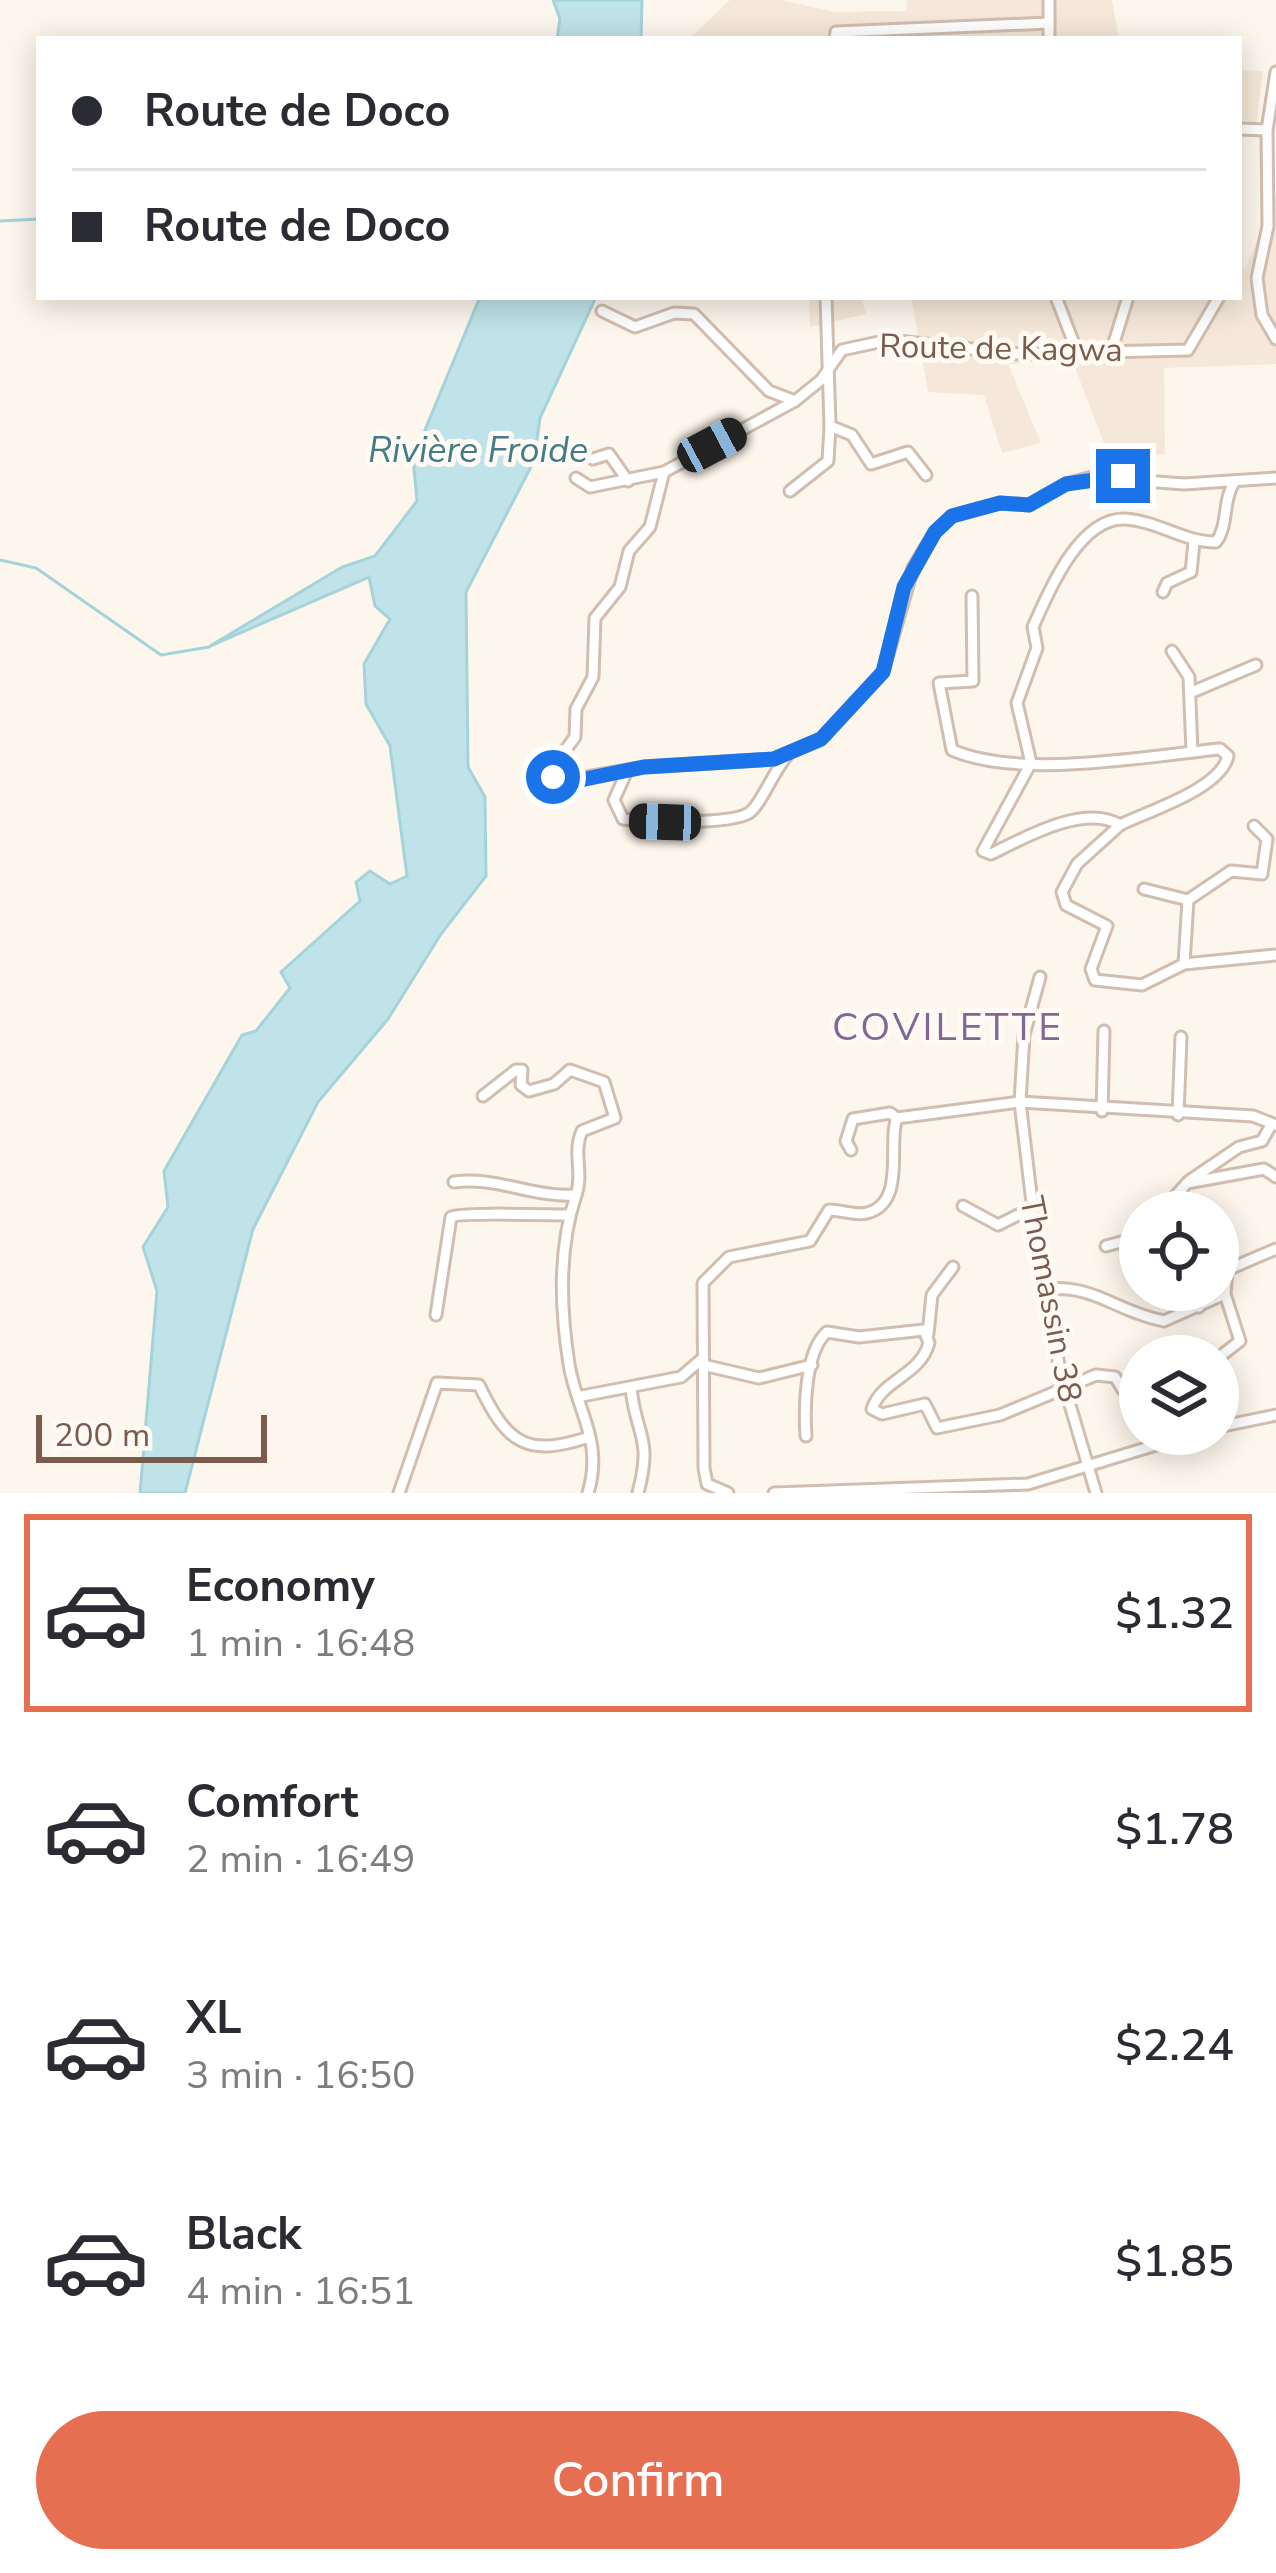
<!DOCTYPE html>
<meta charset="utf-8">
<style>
body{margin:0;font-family:"Nunito Sans",sans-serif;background:#f7f7f7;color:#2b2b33;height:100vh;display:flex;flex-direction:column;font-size:45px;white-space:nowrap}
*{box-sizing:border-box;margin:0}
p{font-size:39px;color:#7c7c81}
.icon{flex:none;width:66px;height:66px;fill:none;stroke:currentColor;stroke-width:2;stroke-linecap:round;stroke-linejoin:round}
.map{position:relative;height:1493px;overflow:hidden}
.details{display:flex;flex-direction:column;background:#fff;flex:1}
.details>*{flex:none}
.guide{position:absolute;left:36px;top:36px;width:1206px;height:264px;border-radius:0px;box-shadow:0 6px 30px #0003;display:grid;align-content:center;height:264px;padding:0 36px;background:#fff}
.controls{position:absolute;left:1119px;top:1191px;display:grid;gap:24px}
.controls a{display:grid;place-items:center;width:120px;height:120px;border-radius:50%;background:#fff;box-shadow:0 6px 30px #0003;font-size:60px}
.scale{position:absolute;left:36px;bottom:30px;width:231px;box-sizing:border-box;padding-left:12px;border:6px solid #7a5c4d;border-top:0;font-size:33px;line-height:42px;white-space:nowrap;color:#7a5c4d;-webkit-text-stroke:9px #fffaf3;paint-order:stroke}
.end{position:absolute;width:54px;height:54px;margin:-27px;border:15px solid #1a73e8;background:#fff;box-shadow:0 0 0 6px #fff}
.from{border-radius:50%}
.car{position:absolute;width:36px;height:72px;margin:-36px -18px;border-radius:15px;box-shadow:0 0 9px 3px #0007;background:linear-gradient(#222 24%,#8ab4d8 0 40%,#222 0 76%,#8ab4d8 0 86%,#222 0)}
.guide b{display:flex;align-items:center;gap:42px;height:114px;font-size:45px}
.guide b+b{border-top:3px solid #e1e1e2}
.guide i{width:30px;height:30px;background:#2b2b33}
ul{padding:21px 0 0;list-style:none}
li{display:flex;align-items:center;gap:36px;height:198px;margin:0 24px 18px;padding:0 12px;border:6px solid transparent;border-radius:0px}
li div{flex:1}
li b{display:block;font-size:45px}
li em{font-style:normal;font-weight:600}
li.on{border-color:#e76f51}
li>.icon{width:108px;height:108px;stroke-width:1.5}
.cta{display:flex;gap:24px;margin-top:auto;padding:24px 36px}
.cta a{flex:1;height:138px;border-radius:72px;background:#e76f51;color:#fff;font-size:48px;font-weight:600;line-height:138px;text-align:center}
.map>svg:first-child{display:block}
</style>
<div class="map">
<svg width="1276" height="1493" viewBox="0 0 1276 1493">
<rect width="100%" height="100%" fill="#fdf6ec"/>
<g fill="#f5e8da">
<polygon points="730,0 781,0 835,12 906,11 907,0 1112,0 1119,39 689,39"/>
<polygon points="1239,70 1263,71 1255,134 1239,135"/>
<polygon points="1276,195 1276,364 1164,368 1165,454 1110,459 1072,360 1008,364 1041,443 1002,453 984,395 928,392 911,297 1239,297 1239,267 1245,269"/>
<polygon points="809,297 861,297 866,314 810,327"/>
</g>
<g fill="#bfe3e8" stroke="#a5d3da" stroke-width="3">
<polygon points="553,0 642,0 641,39 557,39 560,19"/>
<polygon points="480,297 596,297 540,418 534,461 466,592 468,767 485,797 486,876 441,934 388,1019 318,1102 253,1229 185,1493 140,1493 157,1291 143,1247 168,1207 164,1171 242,1035 256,1031 290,988 281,972 360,901 356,882 370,871 390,884 407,876 390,746 366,704 364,664 390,619 375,606 369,577 210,646 342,567 375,556 417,501 413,459"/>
</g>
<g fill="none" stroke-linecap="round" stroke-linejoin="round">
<g stroke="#a5d3da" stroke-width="3">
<polyline points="0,221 39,219"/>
<polyline points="0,560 36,568 161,655 209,647"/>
</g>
<defs>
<g id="minor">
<polyline points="1049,0 1049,39"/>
<polyline points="835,39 836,32 1049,23"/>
<polyline points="1276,72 1267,130 1268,226 1257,278 1262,315 1276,339"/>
<polyline points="1239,129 1267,130"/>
<polyline points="826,297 830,426 852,435 871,464 908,452 926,475"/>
<polyline points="1056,297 1076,349"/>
<polyline points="602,311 635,327 674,313 694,314 769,391 795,401 821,380 842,350 888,340 1019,354 1188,350 1219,297"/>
<polyline points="1112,349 1128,297"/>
<polyline points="795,401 664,472 650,527 629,551 620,587 595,618 593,677 576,709 575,737 553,767 557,782 644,767 774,759 821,739 883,672 913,568 935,532 952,516 1000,503 1029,505 1066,484 1092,477 1184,484 1276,478"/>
<polyline points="593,459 609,454 628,481"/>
<polyline points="576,478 590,487 664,472"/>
<path d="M1235,481C1222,500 1229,525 1216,542C1183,542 1158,521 1125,519C1079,517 1048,593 1033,627L1037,648L1017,703L1031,763L983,851L991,854C1024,838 1084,803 1120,825L1077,864L1062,892L1066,905L1107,926L1091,969L1095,980L1142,985L1184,964L1276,955"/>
<polyline points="790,491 828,461 830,426"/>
<polyline points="1163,592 1167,583 1191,572 1194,542"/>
<path d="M972,596L973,681L939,683L952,750C1021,780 1146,756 1220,749L1228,756C1221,789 1148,811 1120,825"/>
<polyline points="1172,651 1189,677 1192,752"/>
<polyline points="1192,692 1256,665"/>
<path d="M627,771L614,800L623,819C647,822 730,825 749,813C761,805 774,770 787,756"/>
<polyline points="1144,889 1188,900 1231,871 1262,874 1267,839 1254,826"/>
<polyline points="1184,964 1188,900"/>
<polyline points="1040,977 1024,1035 1020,1102 1036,1236 1060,1371 1096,1493"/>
<path d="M483,1096L516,1070H522L521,1085L529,1091L554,1084L570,1070L604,1082L615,1118L582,1131C572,1153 584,1173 576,1195"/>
<polyline points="1102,1111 1104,1031"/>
<polyline points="1178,1115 1181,1037"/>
<polyline points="851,1150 846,1141 853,1119 890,1113 897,1118"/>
<polyline points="1189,1181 1239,1147 1262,1141 1271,1125"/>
<path d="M454,1182C496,1176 534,1198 576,1195C558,1249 560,1307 569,1364C576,1410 604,1440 588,1493"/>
<polyline points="963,1206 998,1225 1034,1207"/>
<polyline points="1161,1212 1187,1183 1264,1169 1276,1177"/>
<polyline points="1106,1246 1140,1237"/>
<path d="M1046,1289C1097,1285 1114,1311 1164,1321L1225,1294"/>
<polyline points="1192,1290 1199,1307"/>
<path d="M436,1315L451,1217C459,1212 550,1215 569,1215"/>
<polyline points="928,1334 932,1295 953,1267"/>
<polyline points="1218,1358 1240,1341 1225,1294 1227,1270 1276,1249"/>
<polyline points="703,1365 759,1378 812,1365"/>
<path d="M631,1388C636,1437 653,1436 638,1493"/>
<polyline points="582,1396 681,1377 703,1358"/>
<polyline points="1218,1427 1276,1415"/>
<path d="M806,1436C804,1408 805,1351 827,1332L859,1337L924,1330L929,1343C920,1376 882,1379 872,1409L882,1414L925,1404L937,1428L1000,1415L1096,1375L1115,1377L1123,1390"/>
<path d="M399,1493L437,1383L479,1385C507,1443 526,1458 589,1437"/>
<path d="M728,1493L707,1484L704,1468L703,1283L729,1257L810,1241L829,1210C841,1210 856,1216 867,1213C907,1203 887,1142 897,1118L1020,1102L1253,1116L1276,1125"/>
<polyline points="774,1493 1028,1484 1192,1434"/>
</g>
</defs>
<use href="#minor" stroke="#d1beb0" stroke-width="15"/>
<use href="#minor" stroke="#fff" stroke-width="9"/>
</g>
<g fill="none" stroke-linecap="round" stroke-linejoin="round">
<polyline stroke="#1a73e8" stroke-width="15" points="553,777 561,784 644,767 774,759 821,739 883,672 904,587 935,532 952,516 1000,503 1029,505 1066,484 1123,476"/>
</g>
<g text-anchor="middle" stroke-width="10" stroke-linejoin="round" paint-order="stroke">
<g font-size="33" fill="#7a5c4d" stroke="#fffaf3">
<text transform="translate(1001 347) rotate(1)" y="12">Route de Kagwa</text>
<text transform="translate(1052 1299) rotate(79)" y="12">Thomassin 38</text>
</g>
<g font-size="36" font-style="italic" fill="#437c86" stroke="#fffaf3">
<text x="478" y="462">Rivière Froide</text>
</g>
<g font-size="39" letter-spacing="3" fill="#846695" stroke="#fffaf3">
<text x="948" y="1040">COVILETTE</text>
</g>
</g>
</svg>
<div class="controls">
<a><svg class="icon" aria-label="locate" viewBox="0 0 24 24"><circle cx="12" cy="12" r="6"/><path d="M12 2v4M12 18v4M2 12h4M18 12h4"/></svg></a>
<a><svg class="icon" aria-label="layers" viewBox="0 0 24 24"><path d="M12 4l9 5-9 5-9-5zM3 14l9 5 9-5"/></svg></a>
</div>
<div class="scale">200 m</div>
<i class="end from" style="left:553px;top:777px"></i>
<i class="end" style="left:1123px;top:476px"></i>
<i class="car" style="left:712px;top:445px;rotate:62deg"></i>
<i class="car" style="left:665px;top:822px;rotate:272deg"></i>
<div class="guide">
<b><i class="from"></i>Route de Doco</b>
<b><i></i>Route de Doco</b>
</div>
</div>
<section class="details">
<ul>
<li class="on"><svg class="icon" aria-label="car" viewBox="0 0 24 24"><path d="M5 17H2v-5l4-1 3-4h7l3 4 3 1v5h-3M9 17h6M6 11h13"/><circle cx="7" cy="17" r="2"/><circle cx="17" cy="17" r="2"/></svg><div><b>Economy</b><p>1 min · 16:48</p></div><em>$1.32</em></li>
<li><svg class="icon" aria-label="car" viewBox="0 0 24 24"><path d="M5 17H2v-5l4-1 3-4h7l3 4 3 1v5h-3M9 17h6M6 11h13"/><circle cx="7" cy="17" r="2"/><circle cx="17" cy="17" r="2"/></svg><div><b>Comfort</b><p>2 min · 16:49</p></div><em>$1.78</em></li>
<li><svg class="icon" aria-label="car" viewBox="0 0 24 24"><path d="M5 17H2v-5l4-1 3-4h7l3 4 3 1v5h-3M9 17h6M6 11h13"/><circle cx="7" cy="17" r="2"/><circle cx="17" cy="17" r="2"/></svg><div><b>XL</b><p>3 min · 16:50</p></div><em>$2.24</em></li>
<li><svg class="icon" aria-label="car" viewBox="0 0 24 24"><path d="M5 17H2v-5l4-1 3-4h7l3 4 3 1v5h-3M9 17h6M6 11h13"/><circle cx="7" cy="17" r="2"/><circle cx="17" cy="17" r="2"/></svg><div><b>Black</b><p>4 min · 16:51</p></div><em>$1.85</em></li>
</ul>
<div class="cta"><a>Confirm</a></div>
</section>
